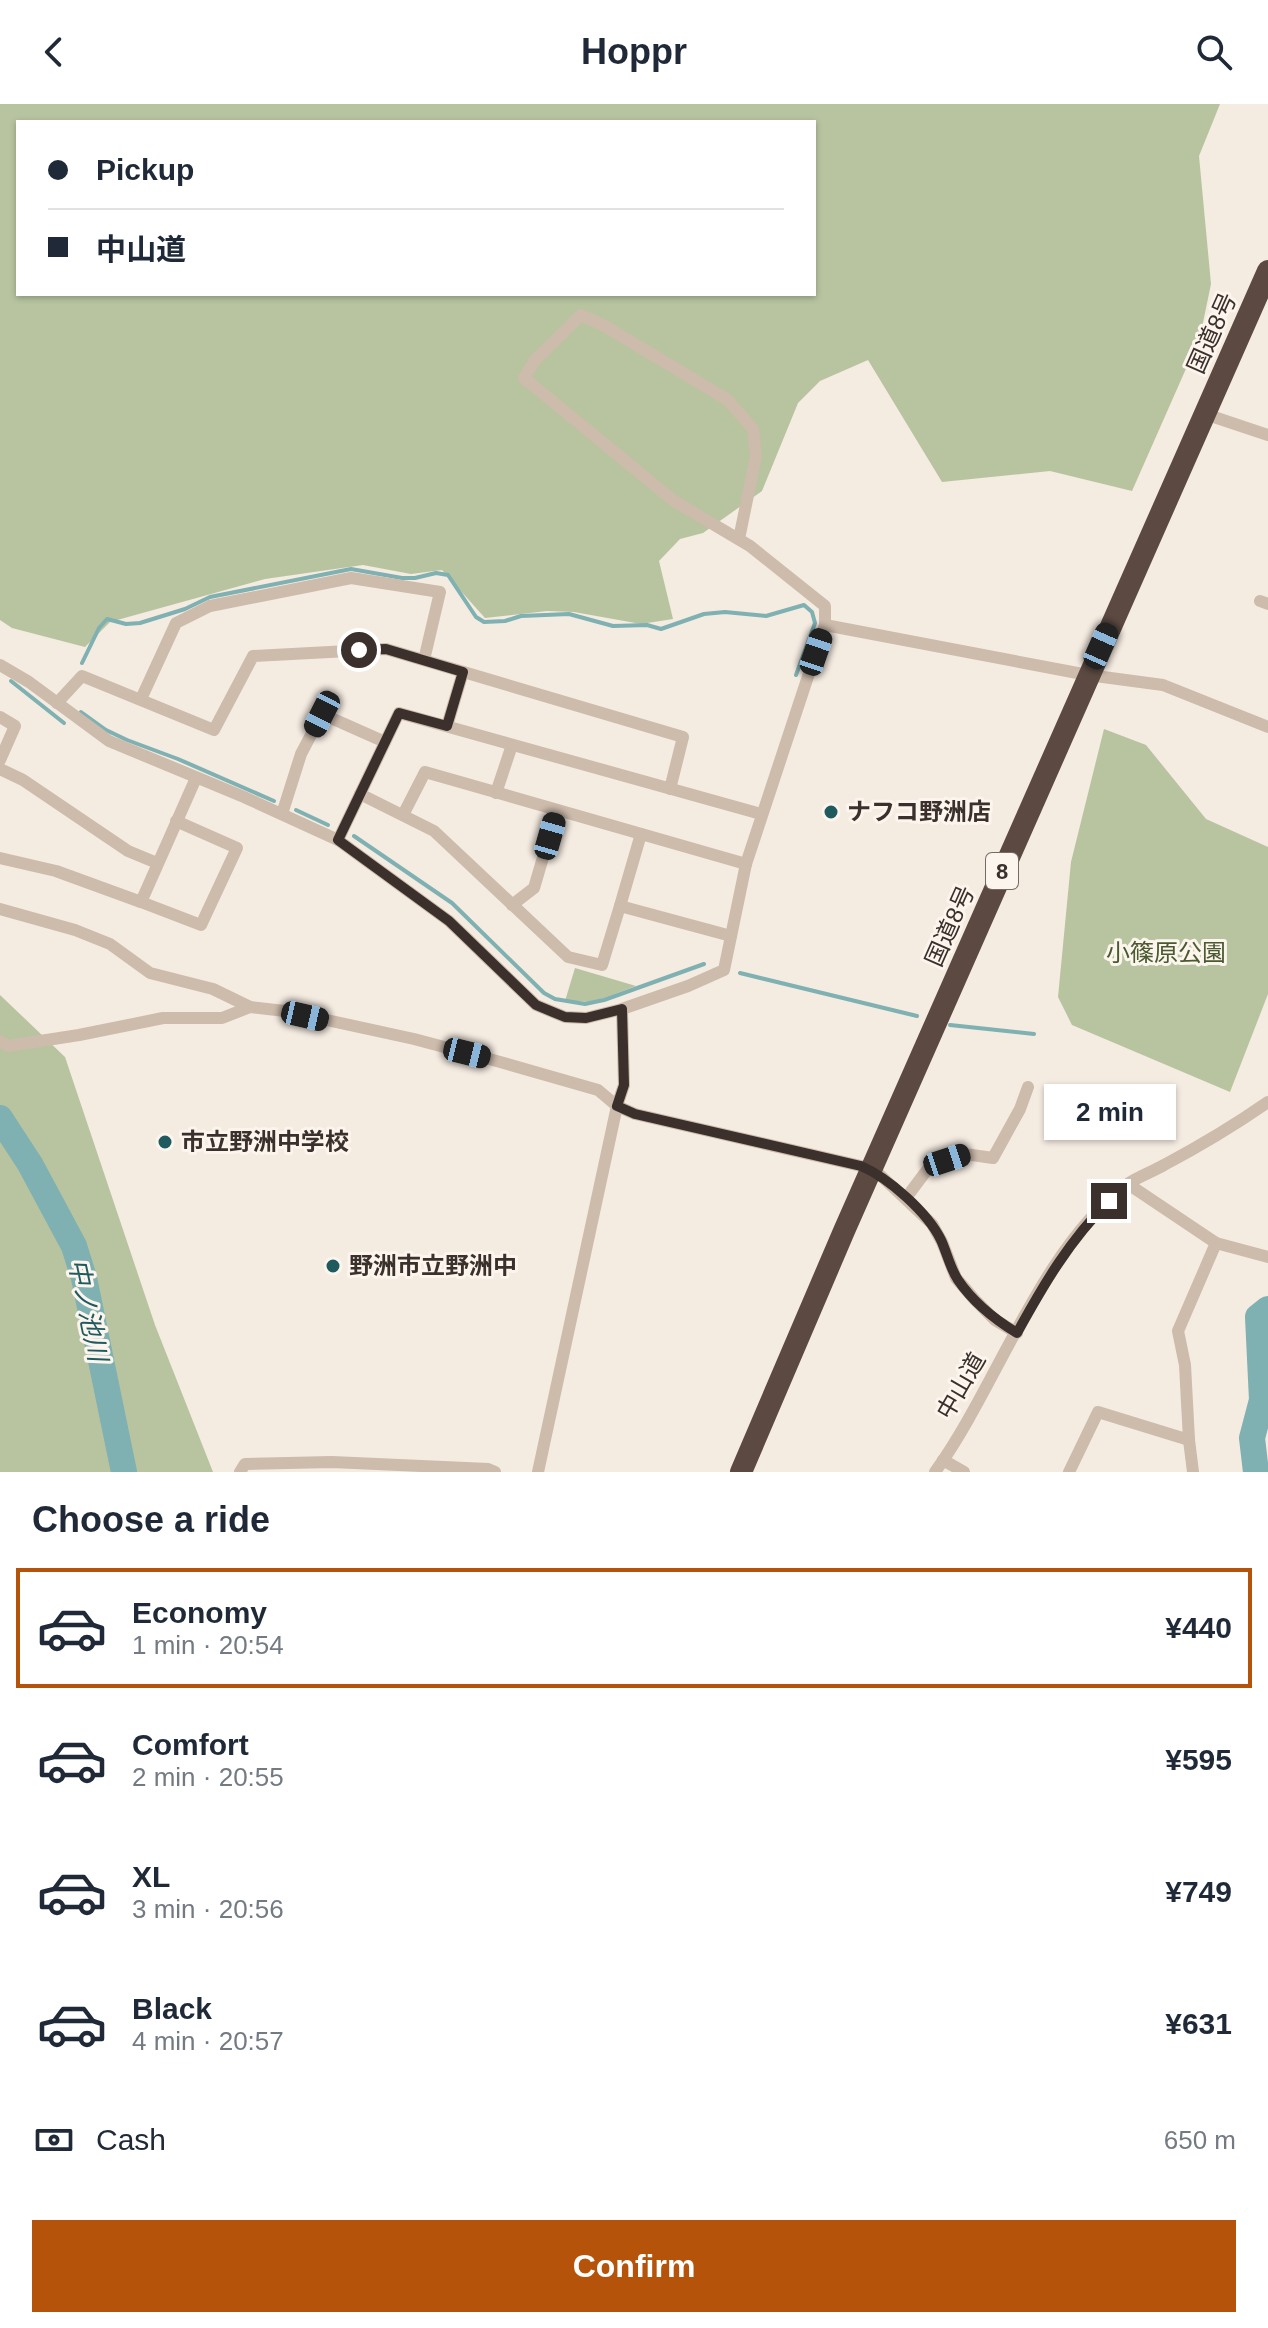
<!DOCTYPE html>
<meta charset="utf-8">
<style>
body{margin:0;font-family:Helvetica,"Noto Sans JP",sans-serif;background:#f2f2f3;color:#1f2937;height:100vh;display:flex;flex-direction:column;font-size:30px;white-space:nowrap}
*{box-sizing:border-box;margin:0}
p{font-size:26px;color:#747a83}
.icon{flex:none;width:44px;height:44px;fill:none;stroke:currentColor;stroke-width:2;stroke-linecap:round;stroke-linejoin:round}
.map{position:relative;height:1368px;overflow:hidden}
.panel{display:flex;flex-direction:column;background:#fff;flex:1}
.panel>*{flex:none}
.hud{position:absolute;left:16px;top:16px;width:800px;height:176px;border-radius:0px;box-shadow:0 2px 6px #0004;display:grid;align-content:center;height:176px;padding:0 32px;background:#fff}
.end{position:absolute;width:36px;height:36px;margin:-18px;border:10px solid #3b302b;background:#fff;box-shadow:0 0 0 4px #fff}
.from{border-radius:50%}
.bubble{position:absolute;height:56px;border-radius:0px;background:#fff;box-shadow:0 2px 6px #0004;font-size:26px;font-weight:700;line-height:56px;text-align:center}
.car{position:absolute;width:24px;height:48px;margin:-24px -12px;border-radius:10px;box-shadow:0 0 6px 2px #0007;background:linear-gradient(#222 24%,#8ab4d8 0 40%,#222 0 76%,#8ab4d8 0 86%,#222 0)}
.hud b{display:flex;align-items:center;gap:28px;height:76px;font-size:30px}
.hud b+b{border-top:2px solid #e0e1e3}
.hud i{width:20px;height:20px;background:#1f2937}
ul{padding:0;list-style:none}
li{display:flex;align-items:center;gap:24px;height:120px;margin:0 16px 12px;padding:0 16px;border:4px solid transparent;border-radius:0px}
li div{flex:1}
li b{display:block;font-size:30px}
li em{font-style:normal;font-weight:700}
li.selected{border-color:#b45309}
li>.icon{width:72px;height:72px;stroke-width:1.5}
h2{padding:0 32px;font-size:36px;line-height:96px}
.pay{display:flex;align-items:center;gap:20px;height:88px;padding:0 32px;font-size:30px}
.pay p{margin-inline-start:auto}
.action{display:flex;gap:16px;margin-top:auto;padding:16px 32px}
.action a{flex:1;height:92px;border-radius:0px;background:#b45309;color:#fff;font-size:32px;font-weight:700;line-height:92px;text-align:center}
header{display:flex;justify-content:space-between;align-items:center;height:104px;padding:0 32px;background:#fff;font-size:36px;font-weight:700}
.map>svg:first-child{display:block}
</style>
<header><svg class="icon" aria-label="back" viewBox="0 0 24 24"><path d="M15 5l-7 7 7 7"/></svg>Hoppr<svg class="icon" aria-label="search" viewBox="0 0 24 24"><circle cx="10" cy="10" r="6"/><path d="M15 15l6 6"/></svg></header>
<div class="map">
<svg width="1268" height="1368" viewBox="0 0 1268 1368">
<rect width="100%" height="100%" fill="#f4ebe1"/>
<g fill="#b8c4a0" fill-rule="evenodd">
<path d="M0,0H1220L1199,52L1211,180L1200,233L1132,387L1050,367L942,378L868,256L820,277L798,299L762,387L703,429L680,435L659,457L673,515L641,520L574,508L547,507L485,514L442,466L411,470L363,461L265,475L110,518L85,543L12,524L0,516ZM18,18H814V190H18Z"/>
<polygon points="1104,625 1146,641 1206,715 1268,743 1268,890 1230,988 1072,921 1058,893 1071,758"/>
<polygon points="575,864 636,882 593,898 565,897"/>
<polygon points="0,891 65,953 155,1221 213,1368 0,1368"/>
</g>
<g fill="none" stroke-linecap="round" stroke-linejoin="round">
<g stroke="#7fb0b2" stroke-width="4">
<polyline points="82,559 99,524 107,515 126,520 140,519 185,505 210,493 351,465 402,474 415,474 436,469 448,471 476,513 484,518 505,517 521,512 569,510 613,522 647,521 661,525 704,510 725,508 766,512 804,501 812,508 815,519 796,571"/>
<polyline points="11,577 64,619"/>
<polyline points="81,608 106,626 127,636 178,655 274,697"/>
<polyline points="296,706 328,721"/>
<polyline points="354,732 452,799 544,889 555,895 585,900 604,896 704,860"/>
<polyline points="740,869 917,912"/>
<polyline points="950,921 1034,930"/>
</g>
<g stroke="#7fb0b2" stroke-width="26">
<polyline points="0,1014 30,1060 74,1142 84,1174 124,1368"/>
<polyline points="1256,1368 1252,1334 1262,1296 1258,1213 1268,1205"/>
</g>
<g stroke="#cdbbac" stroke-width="12">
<polyline points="1205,310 1268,331"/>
<polyline points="1260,497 1268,500"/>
<polyline points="825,521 1088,571 1163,581 1268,623"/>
<polyline points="0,561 29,578 109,637 244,693 338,736 449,817 536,901 565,913 586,914 622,905 688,882 724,866 746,760 825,521 825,502 750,442 674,397 524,274 535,256 581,211 603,221 728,296 753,325 756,352 739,435"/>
<polyline points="141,595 176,519 210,502 351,474 440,488 424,556"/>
<polyline points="57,599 82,572 214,626 253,552 386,545 683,633 670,685"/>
<polyline points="0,613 15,622 0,656"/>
<polyline points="447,622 463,568"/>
<polyline points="0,665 23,676 128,747 157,759"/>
<polyline points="496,689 512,641"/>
<polyline points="360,690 434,727 568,853 602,861 620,802 731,832"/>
<polyline points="282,710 301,650 322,610 385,638"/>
<polyline points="403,711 425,668 746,760"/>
<polyline points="338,736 399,609 761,710"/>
<polyline points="0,754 56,767 141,798 196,674"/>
<polyline points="141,798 201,821 237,744 176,717"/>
<polyline points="512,801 534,784 557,706"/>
<polyline points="620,802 641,730"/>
<polyline points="0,805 75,826 110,840 150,869 213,885 250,903 285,907 414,935 493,956 598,986 617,1002 635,1010 861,1062 880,1071 932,1120 942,1138 956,1174 975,1196 995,1216 1017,1229"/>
<polyline points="0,937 8,942 79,931 163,914 222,914 250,903"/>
<polyline points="1128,1080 1216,1139 1268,1153"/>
<polyline points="906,1094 930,1062 965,1050 993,1054 1020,1005 1028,983"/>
<polyline points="943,1356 964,1368"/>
<polyline points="240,1368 245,1360 332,1358 488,1365 495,1368"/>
<polyline points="538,1368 617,1002 624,981 622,905"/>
<path d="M935,1368C999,1279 1039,1148 1126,1081C1137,1073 1152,1068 1164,1061C1200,1042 1235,1021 1268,998"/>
<polyline points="1069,1368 1098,1308 1189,1336"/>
<polyline points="1193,1368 1189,1336 1185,1261 1178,1227 1216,1139"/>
</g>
<polyline stroke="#5c4a42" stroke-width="22" points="741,1368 844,1127 1268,167"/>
</g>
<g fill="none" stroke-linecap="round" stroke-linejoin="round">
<path stroke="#3b302b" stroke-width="10" d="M359,546L386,545L463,568L447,622L399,609L338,736L449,817L536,901L565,913L586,914L622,905L624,981L617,1002L635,1010L861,1062C889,1074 928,1109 941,1136C947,1149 950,1164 958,1176C973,1198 994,1215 1017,1229C1044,1180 1069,1137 1109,1097"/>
</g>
<g fill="#1f5a5e" stroke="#fbf5ee" stroke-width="3">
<circle cx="831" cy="708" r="8"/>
<circle cx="165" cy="1038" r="8"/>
<circle cx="333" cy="1162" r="8"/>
</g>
<g text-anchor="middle" stroke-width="6" stroke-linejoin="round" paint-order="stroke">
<rect fill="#fbf5ee" stroke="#756b66" stroke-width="2" x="986" y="749" width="32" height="36" rx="6"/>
<g font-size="22" font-weight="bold" fill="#3b302b">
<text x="1002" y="775">8</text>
</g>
<g font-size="24" fill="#3b302b" stroke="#fbf5ee">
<text transform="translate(1212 229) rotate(-66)" y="8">国道8号</text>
<text transform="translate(950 822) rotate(-66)" y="8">国道8号</text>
<text transform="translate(961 1282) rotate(-60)" y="8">中山道</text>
</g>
<g font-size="24" font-weight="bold" fill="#3b302b" stroke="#fbf5ee" text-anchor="start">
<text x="847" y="716">ナフコ野洲店</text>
<text x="181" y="1046">市立野洲中学校</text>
<text x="349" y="1170">野洲市立野洲中</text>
</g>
<g font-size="24" fill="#4a5a2e" stroke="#fbf5ee">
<text x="1166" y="857">小篠原公園</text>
</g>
<g font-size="26" font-style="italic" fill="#1f5a5e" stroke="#fbf5ee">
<text transform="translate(88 1206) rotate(78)" y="9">中ノ池川</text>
</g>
</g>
</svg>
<i class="end from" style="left:359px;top:546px"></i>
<i class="end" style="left:1109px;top:1097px"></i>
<div class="bubble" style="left:1044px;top:980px;width:132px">2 min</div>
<i class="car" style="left:1101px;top:542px;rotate:24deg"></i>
<i class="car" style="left:816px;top:548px;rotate:19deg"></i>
<i class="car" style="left:322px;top:610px;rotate:207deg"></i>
<i class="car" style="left:550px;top:732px;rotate:16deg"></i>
<i class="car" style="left:305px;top:912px;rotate:103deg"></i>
<i class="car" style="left:467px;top:949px;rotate:104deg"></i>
<i class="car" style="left:947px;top:1056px;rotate:72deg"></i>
<div class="hud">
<b><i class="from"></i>Pickup</b>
<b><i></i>中山道</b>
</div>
</div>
<section class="panel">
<h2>Choose a ride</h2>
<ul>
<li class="selected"><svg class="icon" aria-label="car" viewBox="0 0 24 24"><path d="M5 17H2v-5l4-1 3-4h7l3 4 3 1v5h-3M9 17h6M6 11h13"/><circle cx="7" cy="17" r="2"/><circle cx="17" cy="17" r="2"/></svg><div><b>Economy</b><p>1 min · 20:54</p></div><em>¥440</em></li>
<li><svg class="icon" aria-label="car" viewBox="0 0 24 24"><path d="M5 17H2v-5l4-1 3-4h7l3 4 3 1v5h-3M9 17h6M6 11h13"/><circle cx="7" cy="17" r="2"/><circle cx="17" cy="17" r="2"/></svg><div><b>Comfort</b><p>2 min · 20:55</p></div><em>¥595</em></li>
<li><svg class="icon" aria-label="car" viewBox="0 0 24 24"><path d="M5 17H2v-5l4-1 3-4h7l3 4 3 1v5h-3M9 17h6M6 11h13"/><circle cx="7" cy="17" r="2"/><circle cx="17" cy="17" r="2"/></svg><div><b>XL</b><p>3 min · 20:56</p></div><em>¥749</em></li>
<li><svg class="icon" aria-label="car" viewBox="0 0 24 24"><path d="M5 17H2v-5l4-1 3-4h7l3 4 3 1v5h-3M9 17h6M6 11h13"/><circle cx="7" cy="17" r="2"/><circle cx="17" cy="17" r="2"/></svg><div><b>Black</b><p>4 min · 20:57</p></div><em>¥631</em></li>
</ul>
<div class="pay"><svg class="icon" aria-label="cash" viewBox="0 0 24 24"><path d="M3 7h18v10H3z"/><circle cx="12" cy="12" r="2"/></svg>Cash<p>650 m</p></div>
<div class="action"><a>Confirm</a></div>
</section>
